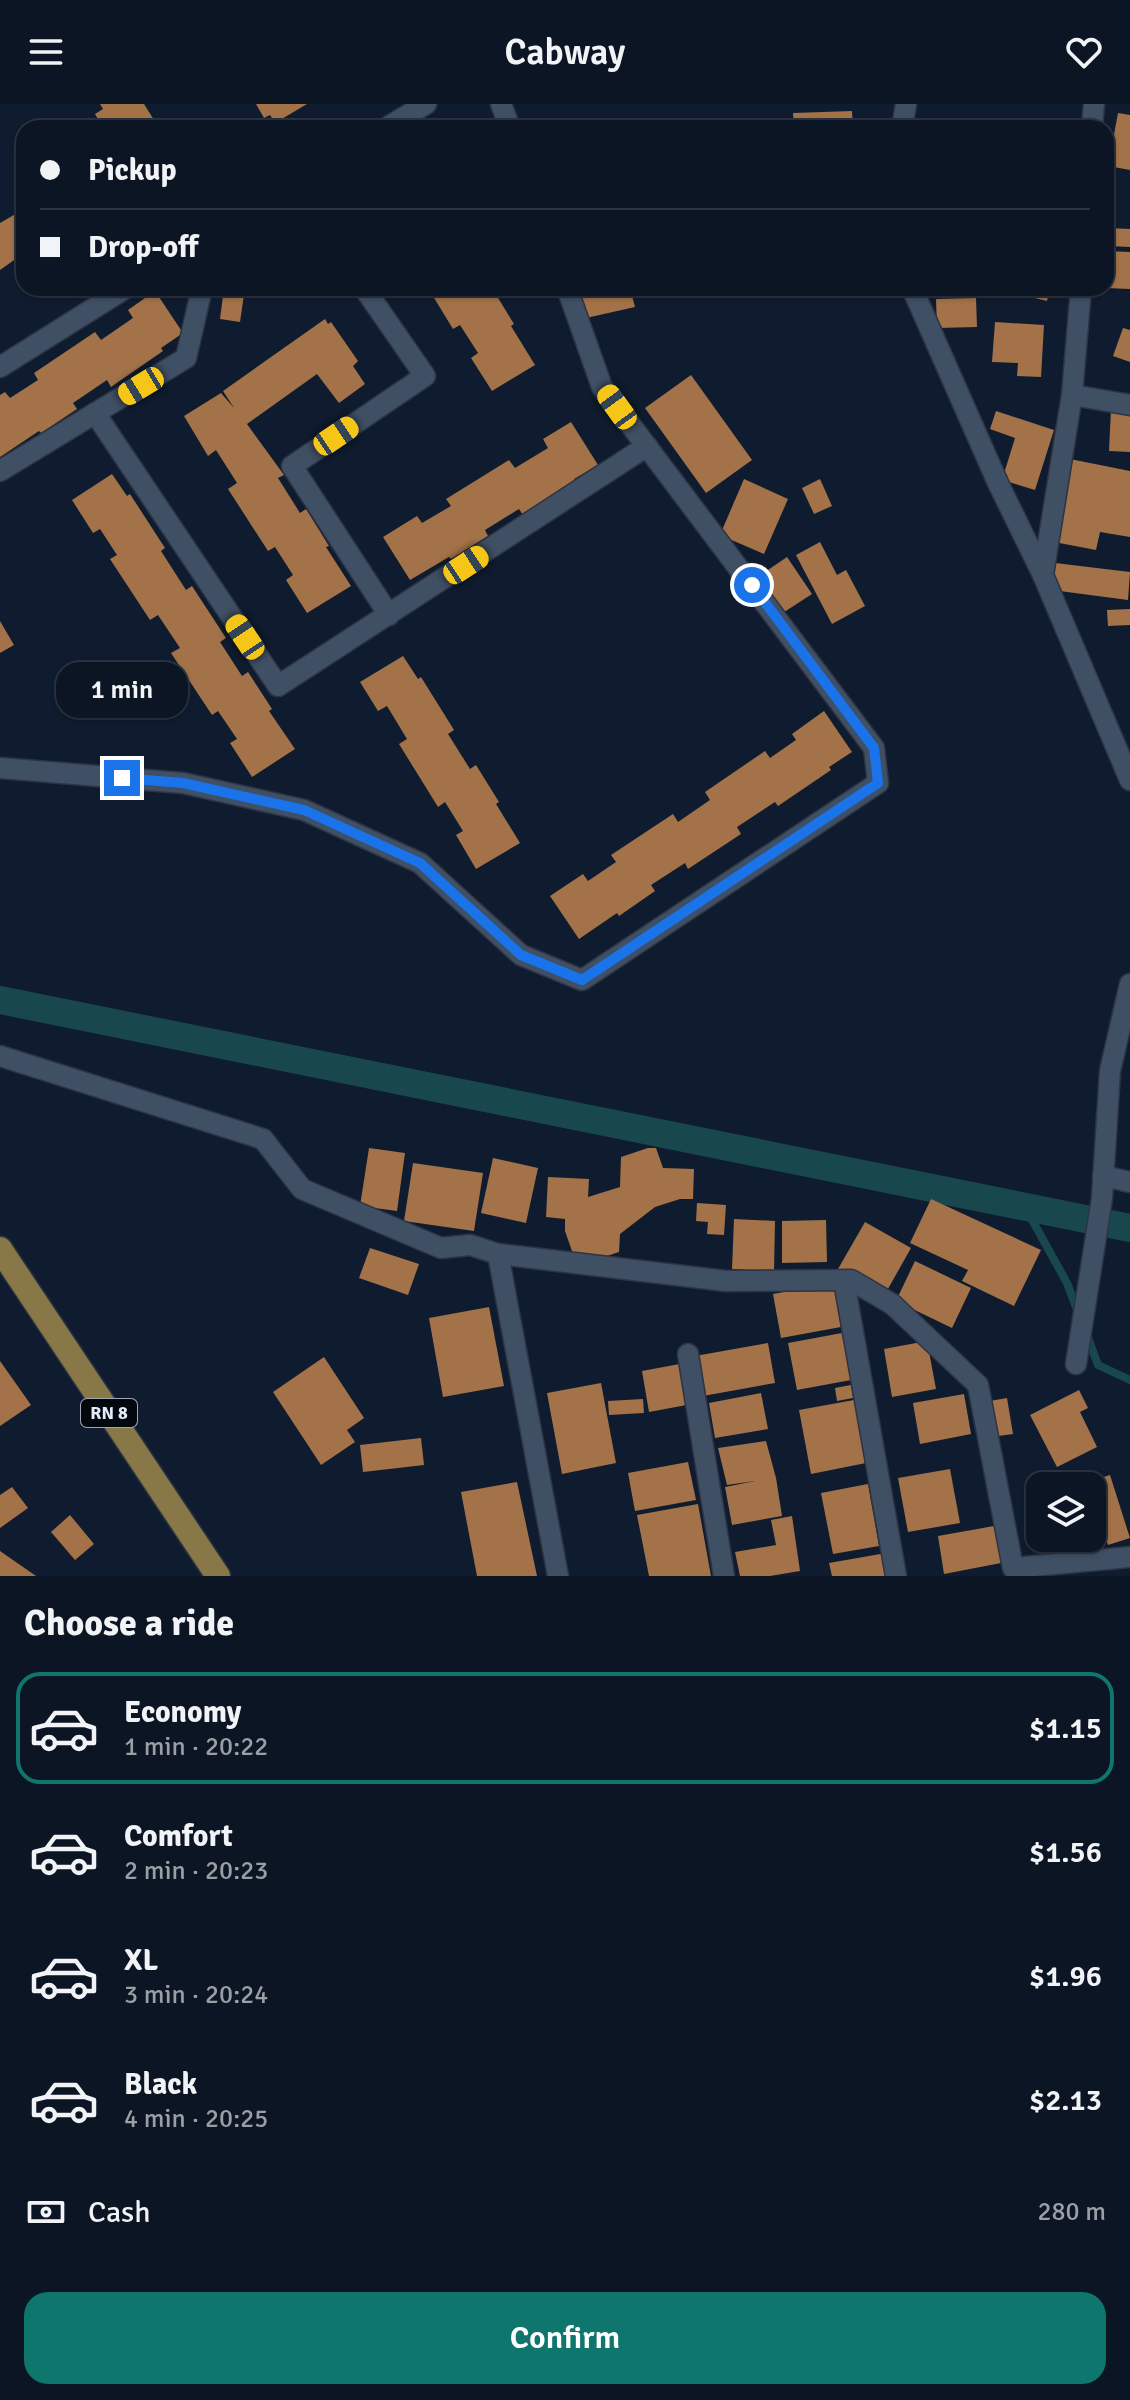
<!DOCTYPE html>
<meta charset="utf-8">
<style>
body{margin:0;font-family:Signika,sans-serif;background:#141e2b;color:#f1f3f6;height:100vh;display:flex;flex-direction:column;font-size:30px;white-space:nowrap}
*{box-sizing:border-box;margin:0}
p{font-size:26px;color:#9a9fa6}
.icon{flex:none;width:44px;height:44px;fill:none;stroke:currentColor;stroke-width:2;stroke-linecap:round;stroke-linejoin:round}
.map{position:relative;height:1472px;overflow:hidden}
.panel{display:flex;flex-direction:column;background:#0b1523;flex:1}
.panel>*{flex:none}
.top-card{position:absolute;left:16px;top:16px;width:1098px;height:176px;border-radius:24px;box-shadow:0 2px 6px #0004,0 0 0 2px #2b3441;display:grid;align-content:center;height:176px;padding:0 24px;background:#0b1523}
.fabs{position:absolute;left:1026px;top:1368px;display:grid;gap:16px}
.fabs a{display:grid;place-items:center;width:80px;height:80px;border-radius:16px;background:#0b1523;box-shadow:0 2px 6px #0004,0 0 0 2px #2b3441;font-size:40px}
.end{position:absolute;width:36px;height:36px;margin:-18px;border:10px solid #1a73e8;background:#fff;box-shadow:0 0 0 4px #fff}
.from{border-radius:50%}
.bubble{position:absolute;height:56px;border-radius:24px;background:#0b1523;box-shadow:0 2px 6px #0004,0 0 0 2px #2b3441;font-size:26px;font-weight:600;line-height:56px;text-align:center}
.car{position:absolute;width:24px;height:48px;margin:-24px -12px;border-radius:10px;box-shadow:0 0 6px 2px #0007;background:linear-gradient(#f5c518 24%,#345 0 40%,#f5c518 0 76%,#345 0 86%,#f5c518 0)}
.top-card b{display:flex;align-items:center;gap:28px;height:76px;font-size:30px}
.top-card b+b{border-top:2px solid #2b3441}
.top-card i{width:20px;height:20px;background:#f1f3f6}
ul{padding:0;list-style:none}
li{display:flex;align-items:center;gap:24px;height:112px;margin:0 16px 12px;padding:0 8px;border:4px solid transparent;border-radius:24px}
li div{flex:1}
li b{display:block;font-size:30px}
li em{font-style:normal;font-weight:600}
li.active{border-color:#0f766e}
li>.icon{width:72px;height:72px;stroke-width:1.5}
h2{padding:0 24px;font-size:36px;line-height:96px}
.pay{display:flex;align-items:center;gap:20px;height:88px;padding:0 24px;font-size:30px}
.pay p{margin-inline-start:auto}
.button{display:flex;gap:16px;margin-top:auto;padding:16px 24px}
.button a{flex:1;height:92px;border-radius:24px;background:#0f766e;color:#fff;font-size:32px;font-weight:600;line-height:92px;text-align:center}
header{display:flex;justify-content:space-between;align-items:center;height:104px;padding:0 24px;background:#0b1523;font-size:36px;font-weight:600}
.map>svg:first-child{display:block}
</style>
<header><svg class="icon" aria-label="menu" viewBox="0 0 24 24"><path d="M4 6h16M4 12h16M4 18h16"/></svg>Cabway<svg class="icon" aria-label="heart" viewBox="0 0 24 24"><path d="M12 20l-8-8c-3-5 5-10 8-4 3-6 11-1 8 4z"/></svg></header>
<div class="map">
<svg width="1130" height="1472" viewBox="0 0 1130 1472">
<rect width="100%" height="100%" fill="#0f1c2f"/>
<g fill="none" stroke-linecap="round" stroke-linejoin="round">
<g stroke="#18484d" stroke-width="8">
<polyline points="1025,1103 1067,1179 1079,1211"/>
<polyline points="1087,1231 1098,1261 1130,1276"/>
</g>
<polyline stroke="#18484d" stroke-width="28" points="0,896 1130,1124"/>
</g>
<g fill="#a37248">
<polygon points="100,0 144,0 159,24 103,24 95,10 103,5"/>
<polygon points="256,0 307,0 275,19 270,11 264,14"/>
<polygon points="852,7 853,24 794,24 793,9"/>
<polygon points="1118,9 1130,11 1130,66 1108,62"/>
<polygon points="19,108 24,115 24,149 0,166 0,119"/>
<polygon points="1108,124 1130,125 1130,143 1107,142"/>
<polygon points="1106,147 1130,148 1130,185 1106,184"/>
<polygon points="224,184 245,184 240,218 220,215"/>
<polygon points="428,184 483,184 485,187 492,184 514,220 511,222 535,261 492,287 471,254 478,249 460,221 453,225"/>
<polygon points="578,184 630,184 635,203 586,214"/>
<polygon points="994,184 1050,184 1047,197"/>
<polygon points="155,187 183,229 161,244 163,247 111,283 107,276 73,299 77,305 41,329 39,327 0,353 0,291 5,288 10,294 38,276 34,269 95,228 101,236 133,214 128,206"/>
<polygon points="976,194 977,223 937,224 936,195"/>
<polygon points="325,215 328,220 331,218 358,257 353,262 365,280 339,299 317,270 247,320 284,371 278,374 300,409 306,405 329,442 326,443 351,482 307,509 286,476 293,471 275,443 268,447 228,385 237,379 216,346 208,352 184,312 221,289 234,304 223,287"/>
<polygon points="995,218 1044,221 1041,273 1017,272 1018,259 992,258"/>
<polygon points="1123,224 1130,226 1130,258 1113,252"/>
<polygon points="691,271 752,356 706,389 645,304"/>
<polygon points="1111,305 1130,305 1130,348 1109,347"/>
<polygon points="996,307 1054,326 1035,386 1002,376 1015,334 990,325"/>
<polygon points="571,318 598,361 574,375 577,378 523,411 519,405 485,426 488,432 451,455 449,453 410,476 383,433 417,412 422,419 451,402 446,395 509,356 515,364 548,344 543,335"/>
<polygon points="1070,355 1130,367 1130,433 1100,428 1096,446 1054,438"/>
<polygon points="112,370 127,392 130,390 165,444 161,447 186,486 192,482 226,534 220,538 242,572 248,568 272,605 269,607 295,645 252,673 230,639 237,635 218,607 212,611 171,549 180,544 158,511 150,516 110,455 117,451 100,425 93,429 72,396"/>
<polygon points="744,375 788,395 764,450 720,431"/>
<polygon points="820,375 832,402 814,410 802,384"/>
<polygon points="820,438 837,471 846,466 865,502 832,520 796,451"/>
<polygon points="787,453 812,490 778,512 753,476"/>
<polygon points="1055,459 1130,468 1128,496 1052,486"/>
<polygon points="1130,505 1130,521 1108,522 1107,506"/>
<polygon points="0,517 14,541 0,549"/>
<polygon points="403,552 418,575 421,573 454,626 448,630 470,665 476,661 499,698 496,700 520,739 476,765 456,731 463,727 445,698 438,703 399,640 407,635 387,602 378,607 360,578"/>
<polygon points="824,607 852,648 829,663 831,666 778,702 775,698 737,723 741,730 688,765 685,759 651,781 655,787 619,812 617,809 579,835 550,792 583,770 588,777 616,758 611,751 673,710 678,718 710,696 705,688 765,647 770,654 796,636 792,630"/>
<polygon points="369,1044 405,1049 397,1107 360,1102"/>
<polygon points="648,1044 656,1044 663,1064 694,1065 693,1095 680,1095 655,1103 620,1130 619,1148 607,1152 573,1150 565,1127 565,1115 546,1113 548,1073 589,1075 588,1093 620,1083 621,1053"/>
<polygon points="493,1054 538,1064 526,1119 481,1109"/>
<polygon points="413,1059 483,1069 474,1127 404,1117"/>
<polygon points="931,1095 1041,1146 1014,1202 962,1177 968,1166 910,1139"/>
<polygon points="697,1099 726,1101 724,1131 707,1130 708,1118 696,1117"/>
<polygon points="734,1115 775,1117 774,1167 732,1165"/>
<polygon points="826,1116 827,1158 782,1159 782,1117"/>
<polygon points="865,1118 911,1144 884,1192 838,1165"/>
<polygon points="370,1144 419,1160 408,1191 359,1174"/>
<polygon points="915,1157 971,1184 952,1224 896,1197"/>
<polygon points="833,1179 841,1223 781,1234 773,1190"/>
<polygon points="489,1203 504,1282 443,1293 429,1214"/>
<polygon points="842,1229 851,1276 797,1286 788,1239"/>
<polygon points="927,1237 936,1285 892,1293 884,1245"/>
<polygon points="768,1239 775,1279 703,1292 695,1252"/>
<polygon points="324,1253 364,1314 347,1326 355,1338 321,1361 273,1288"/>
<polygon points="0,1257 31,1301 0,1322"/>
<polygon points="685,1259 692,1300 649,1308 642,1267"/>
<polygon points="601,1279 616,1359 562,1370 547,1289"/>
<polygon points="851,1281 853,1294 837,1297 835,1284"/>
<polygon points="1079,1286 1088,1304 1080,1308 1097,1343 1057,1363 1030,1311"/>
<polygon points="761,1289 768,1325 715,1334 709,1299"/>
<polygon points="964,1290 971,1330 920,1340 913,1299"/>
<polygon points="1007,1294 1013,1330 990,1333 984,1298"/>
<polygon points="643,1295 644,1309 609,1311 608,1297"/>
<polygon points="854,1296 866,1359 811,1370 799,1306"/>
<polygon points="421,1334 424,1361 363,1368 360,1341"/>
<polygon points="766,1337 776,1374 782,1412 732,1421 725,1383 755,1377 727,1381 718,1344"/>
<polygon points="688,1358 696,1396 635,1407 628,1369"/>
<polygon points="950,1365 960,1419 908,1428 898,1374"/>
<polygon points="1110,1371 1130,1434 1108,1441 1104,1429 1092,1433 1092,1382 1086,1382 1085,1379"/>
<polygon points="517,1378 537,1472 477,1472 461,1388"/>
<polygon points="868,1380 879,1442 833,1450 821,1389"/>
<polygon points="12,1383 28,1404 0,1424 0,1391"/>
<polygon points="1040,1384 1040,1406 1037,1407 1033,1386"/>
<polygon points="698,1400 711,1472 649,1472 637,1411"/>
<polygon points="70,1411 94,1440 75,1456 51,1428"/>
<polygon points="792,1412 800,1467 770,1472 740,1472 735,1448 776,1441 771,1416"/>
<polygon points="994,1422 1001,1459 944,1470 938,1432"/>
<polygon points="1051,1434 1087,1434 1087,1435 1054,1445"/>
<polygon points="0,1447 36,1472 0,1472"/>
<polygon points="886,1449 891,1472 832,1472 829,1459"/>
</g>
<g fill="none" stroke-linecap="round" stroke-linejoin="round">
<defs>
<g id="minor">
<polyline points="501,0 510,24"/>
<polyline points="386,24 426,0"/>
<polyline points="902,24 906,0"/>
<polyline points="1092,24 1094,0"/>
<polyline points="364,184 425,272 292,362 389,511"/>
<polyline points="912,184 998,379 1043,471 1130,676"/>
<polyline points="0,263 126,184"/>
<polyline points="1072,291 1130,301"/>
<polyline points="95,309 278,582 647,342"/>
<polyline points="0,367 186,254 202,184"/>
<polyline points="1043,471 1072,291 1081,184"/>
<polyline points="0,664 183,679 304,706 420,759 521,851 582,876 878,679 874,644 602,283 567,184"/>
<polyline points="0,952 263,1035 302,1085 441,1144 470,1141 498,1150 726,1177 851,1176 892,1200 978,1281 1013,1464 1130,1453"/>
<polyline points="1103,1072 1130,1078"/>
<polyline points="498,1150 558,1472"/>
<polyline points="844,1177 896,1472"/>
<polyline points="688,1250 724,1472"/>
<polyline points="1076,1260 1102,1094 1110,967 1130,880"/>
</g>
<polyline id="primary" points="0,1145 218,1472"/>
</defs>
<use href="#minor" stroke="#2d3444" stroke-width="23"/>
<use href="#primary" stroke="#2d3444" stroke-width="27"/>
<use href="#minor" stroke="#3f4f64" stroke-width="20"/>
<use href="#primary" stroke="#887847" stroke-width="24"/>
</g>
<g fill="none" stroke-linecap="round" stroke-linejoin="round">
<polyline stroke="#1a73e8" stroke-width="10" points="122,674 183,679 304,706 420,759 521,851 582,876 878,679 874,644 752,481"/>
</g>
<g text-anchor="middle" stroke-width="7" stroke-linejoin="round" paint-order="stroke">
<rect fill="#03070e" stroke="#a0a8b3" stroke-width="2" x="81" y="1295" width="56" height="28" rx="6"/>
<g font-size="18" font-weight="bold" fill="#e3edfa">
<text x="109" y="1315">RN 8</text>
</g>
</g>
</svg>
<div class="fabs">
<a><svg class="icon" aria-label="layers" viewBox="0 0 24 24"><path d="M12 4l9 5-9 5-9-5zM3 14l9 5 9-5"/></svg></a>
</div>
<i class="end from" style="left:752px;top:481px"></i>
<i class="end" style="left:122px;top:674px"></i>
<div class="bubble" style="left:56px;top:558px;width:132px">1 min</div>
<i class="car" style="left:141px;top:282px;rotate:239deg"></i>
<i class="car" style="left:617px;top:303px;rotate:324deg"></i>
<i class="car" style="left:336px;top:332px;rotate:56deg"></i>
<i class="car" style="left:466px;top:461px;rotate:57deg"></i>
<i class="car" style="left:245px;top:533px;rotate:326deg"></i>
<div class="top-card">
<b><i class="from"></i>Pickup</b>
<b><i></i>Drop-off</b>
</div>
</div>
<section class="panel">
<h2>Choose a ride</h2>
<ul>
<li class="active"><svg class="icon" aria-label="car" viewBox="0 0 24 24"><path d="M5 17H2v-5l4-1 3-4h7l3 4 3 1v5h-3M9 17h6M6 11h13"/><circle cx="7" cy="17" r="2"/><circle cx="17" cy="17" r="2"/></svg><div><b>Economy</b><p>1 min · 20:22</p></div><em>$1.15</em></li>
<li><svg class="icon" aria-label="car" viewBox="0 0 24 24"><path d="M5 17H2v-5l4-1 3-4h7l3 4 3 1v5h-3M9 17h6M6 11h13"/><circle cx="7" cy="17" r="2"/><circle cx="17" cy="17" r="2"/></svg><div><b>Comfort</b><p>2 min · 20:23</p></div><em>$1.56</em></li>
<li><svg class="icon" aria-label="car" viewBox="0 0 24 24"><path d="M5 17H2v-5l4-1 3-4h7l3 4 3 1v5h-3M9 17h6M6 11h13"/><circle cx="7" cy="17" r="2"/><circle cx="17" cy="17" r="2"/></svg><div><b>XL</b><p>3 min · 20:24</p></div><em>$1.96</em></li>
<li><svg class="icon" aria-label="car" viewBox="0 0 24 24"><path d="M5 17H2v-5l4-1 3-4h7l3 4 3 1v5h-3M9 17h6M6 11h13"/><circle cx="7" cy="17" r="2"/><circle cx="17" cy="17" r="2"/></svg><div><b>Black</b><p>4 min · 20:25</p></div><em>$2.13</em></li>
</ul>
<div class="pay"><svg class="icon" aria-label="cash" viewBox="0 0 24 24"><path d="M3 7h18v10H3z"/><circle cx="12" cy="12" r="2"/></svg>Cash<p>280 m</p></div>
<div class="button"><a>Confirm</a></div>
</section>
